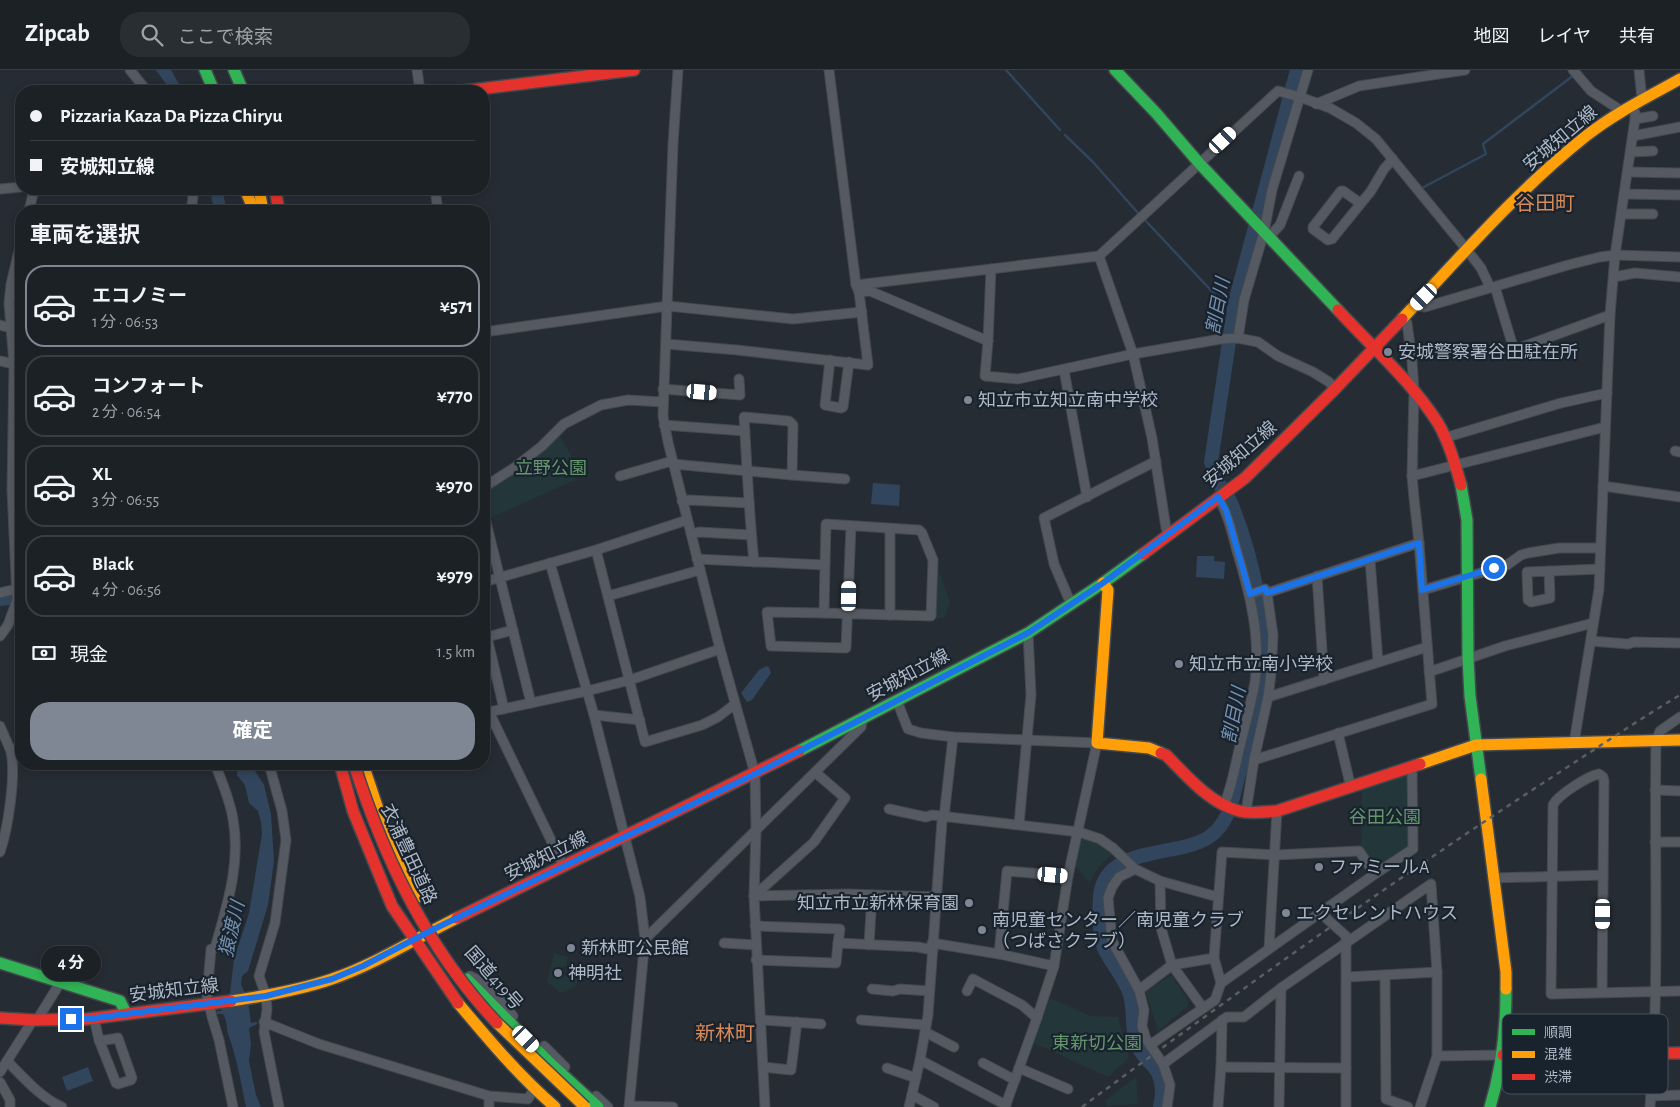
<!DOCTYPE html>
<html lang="ja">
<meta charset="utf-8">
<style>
body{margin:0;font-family:"Alegreya Sans","Noto Sans JP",sans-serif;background:#292e32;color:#f1f3f6;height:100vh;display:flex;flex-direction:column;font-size:19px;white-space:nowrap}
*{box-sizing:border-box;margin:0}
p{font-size:16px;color:#a0a3a7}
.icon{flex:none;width:28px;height:28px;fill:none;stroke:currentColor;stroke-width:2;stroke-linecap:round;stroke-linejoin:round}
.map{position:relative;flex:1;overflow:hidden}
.panel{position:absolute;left:15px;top:135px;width:475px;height:565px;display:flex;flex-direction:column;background:#1c2126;border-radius:20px;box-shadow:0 2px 8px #0003,0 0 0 1px #3a3e43}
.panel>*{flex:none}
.hud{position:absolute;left:15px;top:15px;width:475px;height:110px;border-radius:20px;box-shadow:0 2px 8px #0003,0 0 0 1px #3a3e43;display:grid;align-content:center;height:110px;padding:0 15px;background:#1c2126}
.end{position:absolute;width:22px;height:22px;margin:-11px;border:6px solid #1a73e8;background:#fff;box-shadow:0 0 0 2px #fff}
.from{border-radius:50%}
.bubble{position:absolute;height:35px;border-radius:18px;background:#1c2126;box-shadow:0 2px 8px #0003,0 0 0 1px #3a3e43;font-size:16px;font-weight:700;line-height:35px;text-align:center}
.car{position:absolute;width:15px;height:30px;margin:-15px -8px;border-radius:6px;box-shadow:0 0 4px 1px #0007;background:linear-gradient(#fff 24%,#345 0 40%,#fff 0 76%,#345 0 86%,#fff 0)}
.hud b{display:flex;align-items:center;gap:18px;height:48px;font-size:19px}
.hud b+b{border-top:1px solid #3a3e43}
.hud i{width:12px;height:12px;background:#f1f3f6}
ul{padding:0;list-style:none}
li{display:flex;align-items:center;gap:15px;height:82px;margin:0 10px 8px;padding:0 5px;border:2px solid #3a3e43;border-radius:20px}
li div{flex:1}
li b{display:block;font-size:19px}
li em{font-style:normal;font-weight:700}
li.active{border-color:#7e8793}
li>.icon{width:45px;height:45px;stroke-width:1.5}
h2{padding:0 15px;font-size:22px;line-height:60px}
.pay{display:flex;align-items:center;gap:12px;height:55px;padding:0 15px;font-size:19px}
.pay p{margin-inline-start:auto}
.cta{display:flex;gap:10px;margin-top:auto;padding:10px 15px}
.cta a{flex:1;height:58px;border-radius:20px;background:#7e8793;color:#fff;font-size:20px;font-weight:700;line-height:58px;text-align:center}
header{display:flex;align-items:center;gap:30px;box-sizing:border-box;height:70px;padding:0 25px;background:#1c2126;border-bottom:1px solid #3a3e43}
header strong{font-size:24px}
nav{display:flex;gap:28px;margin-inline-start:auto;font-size:18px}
.search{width:350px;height:45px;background:#292e32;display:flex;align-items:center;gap:12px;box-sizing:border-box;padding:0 18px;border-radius:20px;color:#a0a3a7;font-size:19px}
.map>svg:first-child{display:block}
</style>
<header>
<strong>Zipcab</strong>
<div class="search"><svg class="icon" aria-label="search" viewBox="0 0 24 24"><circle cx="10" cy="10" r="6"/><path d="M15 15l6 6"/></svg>ここで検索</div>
<nav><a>地図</a><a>レイヤ</a><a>共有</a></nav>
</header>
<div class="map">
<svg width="1680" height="1037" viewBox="0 0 1680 1037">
<rect width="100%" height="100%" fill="#262c33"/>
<g fill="#233639">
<polygon points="556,365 560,366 571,385 575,410 488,449 484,435 484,419"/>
<polygon points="936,492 950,532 944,548 934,548"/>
<polygon points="1405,704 1409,707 1409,776 1378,799 1374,798 1361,778 1362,718"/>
<path d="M1084,768L1100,773L1113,784C1101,793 1095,800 1090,813L1075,796L1080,771Z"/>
<polygon points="554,883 568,887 566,896 555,900 553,907 569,906 580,908 575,916 561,923 547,912"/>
<polygon points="1171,905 1189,932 1187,937 1158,961 1146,922"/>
<polygon points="1050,928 1091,946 1118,947 1129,988 1108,1007 1034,973"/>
<polygon points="1136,1007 1138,1034 1106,1036 1106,1030"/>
</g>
<g fill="#31455d">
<polygon points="156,0 171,0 183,21 171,21"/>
<polygon points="210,119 222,119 227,141 214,141"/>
<polygon points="873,413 900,415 899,436 871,434"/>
<polygon points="1197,486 1214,486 1214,491 1225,492 1224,509 1196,507"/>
<polygon points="766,596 769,597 771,603 752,630 747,632 741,623 759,600"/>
<path d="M235,694H256L253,698L264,715L271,744L274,791L268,835L248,901L242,906L241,914L248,931L251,953L257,952V954L249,958L251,974L249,991L256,1025L261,1037H246C241,1013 237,989 229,967C226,959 228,952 223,944H217V941H221L230,923L234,889L249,843L262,764L261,752L258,741L249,733L245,715L237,705V697Z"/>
<polygon points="88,997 93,1011 67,1021 62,1007"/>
</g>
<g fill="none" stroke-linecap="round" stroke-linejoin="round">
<g stroke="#31455d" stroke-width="2.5">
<polyline points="1006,0 1060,60"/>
<polyline points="1065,65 1093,92 1138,143"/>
<polyline points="1422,118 1486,84 1483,74 1574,5"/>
<polyline points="1144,149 1220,230"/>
<polyline points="1229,232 1235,232"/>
<polyline points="1414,272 1416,286"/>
<polyline points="1417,400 1417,376"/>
</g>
<g stroke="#31455d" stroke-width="14">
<polyline points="0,529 9,528 21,523"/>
<path d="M1160,1037C1163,1024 1163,1008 1154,997C1150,992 1143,986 1140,980C1130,963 1135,943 1130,925C1125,908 1111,894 1104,878C1099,866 1099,839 1100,826C1105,774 1178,788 1209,767C1232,751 1233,724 1240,700C1251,659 1262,615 1262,573C1263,531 1247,472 1231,433C1228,426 1223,420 1219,414C1216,407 1214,399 1211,392L1235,232L1297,0"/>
</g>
<defs>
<g id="street">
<polyline points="130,0 147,21"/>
<polyline points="417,0 420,21"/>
<polyline points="678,0 673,74 663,346 668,372 720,579 755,704 756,761 754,826 765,1037"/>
<polyline points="1573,0 1591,21 1617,38 1620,42"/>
<polyline points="1639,0 1642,29"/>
<polyline points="1316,34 1359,16 1465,0"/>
<polyline points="1635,49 1653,46"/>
<polyline points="1633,66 1680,57"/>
<polyline points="1631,82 1653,81"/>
<polyline points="1628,102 1680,103"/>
<polyline points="0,119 21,117"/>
<polyline points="435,119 438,141"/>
<polyline points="1624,124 1680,125"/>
<polyline points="1360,133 1343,121 1341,121 1313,157 1313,159 1328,170 1332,169 1371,121 1384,99 1393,89"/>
<polyline points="29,141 34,119"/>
<polyline points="191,141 193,127 191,119"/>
<polyline points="1622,144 1653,144"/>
<polyline points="1269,167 1280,155 1299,106"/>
<polyline points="1099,186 1133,284 1152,368 1166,458 1169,465"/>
<polyline points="1614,207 1635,203 1680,207"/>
<polyline points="856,215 1099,186 1278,21 1300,27 1330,38 1356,53 1376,69 1467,180 1481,198 1490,217"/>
<polyline points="1495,217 1514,280 1610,245"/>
<polyline points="859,222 870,221 988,271 985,306 1018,309 1133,284 1221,269 1238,268 1258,272 1278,286 1313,302 1329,312 1335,319"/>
<polyline points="1414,236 1425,237 1568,195 1600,187 1615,185 1680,187"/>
<polyline points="0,255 11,258"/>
<polyline points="484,262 668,236 793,249 862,242"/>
<polyline points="1238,268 1244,230 1264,162 1272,120 1308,0"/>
<polyline points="988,271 991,199"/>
<polyline points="666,274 737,280 868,295 859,222 856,215 829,0"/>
<polyline points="830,290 825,335 841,338 843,337 849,292"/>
<polyline points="0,291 14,294"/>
<polyline points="1064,300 1087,427"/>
<polyline points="663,319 740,325 739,309"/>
<polyline points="664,355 745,361"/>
<polyline points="1444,368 1561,333 1607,323"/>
<polyline points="1675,381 1680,382"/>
<path d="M673,394L792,405L793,355L789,351L744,347C747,396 749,444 754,492"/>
<polyline points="792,405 845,409"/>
<polyline points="620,406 672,391"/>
<polyline points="1412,406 1605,357"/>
<polyline points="1603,416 1680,427"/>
<polyline points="484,417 514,398 542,376 564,354 601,335 628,330 663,332"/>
<path d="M1218,427C1228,444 1232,462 1237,481C1250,523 1261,568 1255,612C1251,634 1245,655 1240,676C1235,695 1232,717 1224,735"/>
<polyline points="682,431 689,430 749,433"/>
<polyline points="484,444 531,633"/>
<polyline points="691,464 699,462 751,465"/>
<polyline points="596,480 645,672 702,655 718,647 735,634"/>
<polyline points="697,489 825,495 826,454 919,460 922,463 933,490 931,546 824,543 825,495"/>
<polyline points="1370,490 1378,591"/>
<polyline points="550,493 594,645 640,827 645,869 629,1037"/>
<polyline points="1549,501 1550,528 1531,532 1528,530 1527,502 1600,499"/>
<polyline points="1317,506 1324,610"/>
<polyline points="484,512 596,480 687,450"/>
<polyline points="1423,520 1507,495 1521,485 1528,483 1559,478 1600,478"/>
<polyline points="0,523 16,519"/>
<polyline points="1250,524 1265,519 1267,523 1419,473"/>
<polyline points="608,526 700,500"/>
<polyline points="1071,534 1054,494 1044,448 1156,391"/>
<polyline points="824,543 767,542 771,576 846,578 851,456"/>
<polyline points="890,545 890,459"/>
<polyline points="0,566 8,555 17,530 12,420 14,294 9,233 11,214 21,172"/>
<polyline points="1591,571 1628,574 1634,572 1680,573"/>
<polyline points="1429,602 1505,576 1593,553"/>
<polyline points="1268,627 1427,577"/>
<polyline points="897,631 908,659 921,663 953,667 1097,673 1068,806 1054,896 1037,948 1005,1037"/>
<polyline points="504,639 487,567 513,560"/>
<polyline points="489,642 564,797"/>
<polyline points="484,643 587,621 630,610 720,579"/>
<polyline points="594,645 640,650"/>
<path d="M0,656C3,664 8,673 11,682C16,705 8,759 0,782"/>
<polyline points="1338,663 1351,718"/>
<polyline points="1574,673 1599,519 1610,245 1615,185 1635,49 1635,43 1632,35"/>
<polyline points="1254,690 1432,634 1419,473 1414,428 1412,406 1414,321 1412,291 1407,253 1403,248"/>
<path d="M215,694C222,712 230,730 233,749C241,794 227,835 215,878L211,879L207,925L212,947L219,970L233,1037"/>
<polyline points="269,694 282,741 286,770 275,853 259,906 266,926 267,939 264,962 279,1037"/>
<polyline points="1655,720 1680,721"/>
<polyline points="889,739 926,747 932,745 1079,762 1100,769 1113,778 1135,799 1160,811 1218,827"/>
<polyline points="1246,742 1254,690 1268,627 1271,604 1273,565 1267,523"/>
<polyline points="1019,754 1031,625 1028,563"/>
<polyline points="1655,772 1680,772"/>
<polygon points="1359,781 1375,804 1221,913 1214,888 1222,782 1275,785"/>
<polyline points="1135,799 1119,807 1112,817 1108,828 1112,871 1139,920 1144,940 1142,956 1146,969 1163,994 1170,1015 1167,1037"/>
<polyline points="1375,804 1413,779 1412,697"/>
<polyline points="1493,808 1603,805"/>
<polyline points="1160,811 1161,858 1172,895 1203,938"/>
<polyline points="754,826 848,824 936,827"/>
<polyline points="754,826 814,772 845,728 815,702"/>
<polyline points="1322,841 1327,849 1346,866 1346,1037"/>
<polyline points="755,856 840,859 838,873"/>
<polyline points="645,869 861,657 863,648"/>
<polyline points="724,873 756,875"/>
<polyline points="932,873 999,884 1054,896"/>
<polyline points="869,875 872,825"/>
<polyline points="1269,878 1277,741"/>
<polyline points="999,884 1007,801 1068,806"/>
<polyline points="756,890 836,893 838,873 918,877 933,880"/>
<polyline points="1385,905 1386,1029 1408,1037"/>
<polyline points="470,906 485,913 513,946"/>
<polyline points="1347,907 1437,902"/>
<polyline points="872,919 893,921 900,919 929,921"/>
<polyline points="1139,920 1172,895 1214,888"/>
<polyline points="967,921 973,909 1022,935 1037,948"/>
<path d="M1602,923L1604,711L1603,707L1599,704C1588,706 1558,725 1553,735L1551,924L1680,921"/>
<polyline points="94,948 99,970 116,1013 118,1014 131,1010 132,1008 118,968 99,971"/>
<polyline points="37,950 60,913"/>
<polyline points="761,950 821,954"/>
<polyline points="861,950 926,955"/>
<polyline points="264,952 319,974 489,1026 528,1029 534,1019"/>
<polyline points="925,962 954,977"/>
<polyline points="1150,975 1215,930 1221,913"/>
<polyline points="544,976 565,997"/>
<polyline points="1437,986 1503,985"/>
<polyline points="920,990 1006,1035"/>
<path d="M7,991C24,1008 40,1027 62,1037"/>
<polyline points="983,993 1015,1010"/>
<polyline points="1163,994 1227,947 1244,947 1281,918 1431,814 1437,902 1437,986 1420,1037"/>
<polyline points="763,997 791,1000 797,952"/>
<polyline points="1221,997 1222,950"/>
<polyline points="887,998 916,1008"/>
<polyline points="1019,998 1068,1019"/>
<polyline points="0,1002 33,950"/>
<polyline points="0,1012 10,1030 10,1037"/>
<polyline points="912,1025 934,1037"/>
<polyline points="596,1026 608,1037"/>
<polyline points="1651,1026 1680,1025"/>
<polyline points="630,1036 673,1037"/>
<polyline points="489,1037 489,1026"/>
<polyline points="909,1037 920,990 928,945 942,751 944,747 953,667"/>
<polyline points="1218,1037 1221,997 1346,998"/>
<polyline points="1279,1037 1281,918"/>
<path d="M1650,1037C1660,915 1654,793 1656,671L1660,661L1680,647"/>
</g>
<g id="fast">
<polyline points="205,0 214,21"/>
<polyline points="234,0 243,21"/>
<polyline points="1115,0 1156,43 1199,93 1338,240"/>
<polyline points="1461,415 1467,450 1468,588 1470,626 1481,709"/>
<polyline points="799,681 1028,563 1103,513 1143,484"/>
<polyline points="0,893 120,931 126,943"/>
<polyline points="467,909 550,993 598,1037"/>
<path d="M1490,1037C1502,998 1506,959 1506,919"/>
</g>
<g id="slow">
<polyline points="245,119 254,141"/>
<polyline points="259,119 263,141"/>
<path d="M1402,249C1461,186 1518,120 1586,66C1615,43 1648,27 1680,9"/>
<polyline points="1103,513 1108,520 1097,673 1149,678 1161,683"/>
<polyline points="363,694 380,745 416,828"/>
<polyline points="1420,694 1476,675 1680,670"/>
<polyline points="1481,709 1506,902 1506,919"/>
<path d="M231,931C265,926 300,920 332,909C376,894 416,868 457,848"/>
<path d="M458,933C489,970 519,1006 555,1037"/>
</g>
<g id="jam">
<polyline points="463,21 634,0"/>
<polyline points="275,119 279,141"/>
<path d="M1338,240C1371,276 1412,312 1438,353C1449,372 1455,394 1461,415"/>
<polyline points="1143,484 1245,408 1335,319 1402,249"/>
<path d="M1161,683L1166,685C1187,706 1209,733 1239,741C1251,744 1264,742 1277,741L1420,694"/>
<polyline points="340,694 353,741 392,836 458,933"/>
<polyline points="457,848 799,681"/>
<polyline points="0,948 33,950 87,949 231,931"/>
<polyline points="1503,985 1680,983"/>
</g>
</defs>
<use href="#street" stroke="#44484e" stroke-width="11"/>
<use href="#fast" stroke="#44484e" stroke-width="14"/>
<use href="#slow" stroke="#44484e" stroke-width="14"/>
<use href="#jam" stroke="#44484e" stroke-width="14"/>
<use href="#street" stroke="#555a62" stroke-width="9"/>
<use href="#fast" stroke="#30b455" stroke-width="11"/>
<use href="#slow" stroke="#ff9f0a" stroke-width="11"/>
<use href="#jam" stroke="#e5322d" stroke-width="11"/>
<path stroke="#595e64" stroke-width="2.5" stroke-dasharray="5 5" stroke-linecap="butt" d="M1082,1037C1234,924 1388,814 1546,711C1591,682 1635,652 1680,625"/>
<defs>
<polyline id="slow-bridge" points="497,953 585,1037"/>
<path id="jam-bridge" d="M354,694C384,789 428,880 497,953"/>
</defs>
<use href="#slow-bridge" stroke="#42484f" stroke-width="14" stroke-linecap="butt"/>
<use href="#jam-bridge" stroke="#42484f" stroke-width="14" stroke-linecap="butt"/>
<use href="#slow-bridge" stroke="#ff9f0a" stroke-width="11"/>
<use href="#jam-bridge" stroke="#e5322d" stroke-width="11"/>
</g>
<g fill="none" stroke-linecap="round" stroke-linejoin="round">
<polyline stroke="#1a73e8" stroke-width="6" points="71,949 87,949 266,926 332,909 363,896 434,859 755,704 1028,563 1103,513 1218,427 1226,440 1250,524 1265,518 1267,523 1419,473 1422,520 1494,498"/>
</g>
<g fill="#7e8793" stroke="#19232e" stroke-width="2">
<circle cx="1388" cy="282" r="5"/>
<circle cx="968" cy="330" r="5"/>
<circle cx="1179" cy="594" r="5"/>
<circle cx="1319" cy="797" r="5"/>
<circle cx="969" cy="833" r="5"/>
<circle cx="1286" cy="843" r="5"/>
<circle cx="982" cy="860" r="5"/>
<circle cx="571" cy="878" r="5"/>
<circle cx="558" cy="903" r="5"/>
</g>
<g text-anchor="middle" stroke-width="4.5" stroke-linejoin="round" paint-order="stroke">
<g font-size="18" fill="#aeb8c6" stroke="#19232e">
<text transform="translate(1560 68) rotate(-40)" y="6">安城知立線</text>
<text transform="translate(1240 384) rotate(-41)" y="6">安城知立線</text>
<text transform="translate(908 605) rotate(-28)" y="6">安城知立線</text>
<text transform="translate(409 784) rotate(65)" y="6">衣浦豊田道路</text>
<text transform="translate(546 786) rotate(-26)" y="6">安城知立線</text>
<text transform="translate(494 908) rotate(49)" y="6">国道419号</text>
<text transform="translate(174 920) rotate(-7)" y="6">安城知立線</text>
</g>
<g font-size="18" fill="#aeb8c6" stroke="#19232e" text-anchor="start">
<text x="1398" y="288">安城警察署谷田駐在所</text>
<text x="978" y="336">知立市立知立南中学校</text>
<text x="1189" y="600">知立市立南小学校</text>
<text x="1329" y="803">ファミールA</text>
<text x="959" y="839" text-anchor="end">知立市立新林保育園</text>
<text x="1296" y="849">エクセレントハウス</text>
<text x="992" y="856">南児童センター／南児童クラブ<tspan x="992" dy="21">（つばさクラブ）</tspan></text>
<text x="581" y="884">新林町公民館</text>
<text x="568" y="909">神明社</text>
</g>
<g font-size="18" fill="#65976e" stroke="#19232e">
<text x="551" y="404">立野公園</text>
<text x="1385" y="753">谷田公園</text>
<text x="1097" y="979">東新切公園</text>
</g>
<g font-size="19" font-style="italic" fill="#7490b0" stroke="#19232e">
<text transform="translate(1217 236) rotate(-79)" y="7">割目川</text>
<text transform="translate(1233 645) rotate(-79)" y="7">割目川</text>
<text transform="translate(231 859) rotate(-77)" y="7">猿渡川</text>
</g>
<g font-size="20" fill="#d78958" stroke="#19232e">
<text x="1545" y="140">谷田町</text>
<text x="725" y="970">新林町</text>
</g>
</g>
<rect x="1502" y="944" width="166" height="80" rx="8" fill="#19232e" stroke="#46505c" stroke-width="1"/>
<rect x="1512" y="959" width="23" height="6" fill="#30b455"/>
<rect x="1512" y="981" width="23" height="7" fill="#ff9f0a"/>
<rect x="1512" y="1004" width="23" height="6" fill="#e5322d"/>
<g font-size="14" fill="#aeb8c6">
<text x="1544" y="967">順調</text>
<text x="1544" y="989">混雑</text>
<text x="1544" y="1012">渋滞</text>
</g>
</svg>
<i class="end from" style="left:1494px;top:498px"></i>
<i class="end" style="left:71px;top:949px"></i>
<div class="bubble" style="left:41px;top:876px;width:60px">4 分</div>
<i class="car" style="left:1223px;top:70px;rotate:47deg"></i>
<i class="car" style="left:1424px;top:227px;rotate:225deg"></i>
<i class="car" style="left:702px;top:322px;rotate:95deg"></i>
<i class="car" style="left:849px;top:526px;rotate:1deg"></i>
<i class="car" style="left:1053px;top:805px;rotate:95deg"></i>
<i class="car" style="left:1603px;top:844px;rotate:180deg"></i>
<i class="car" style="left:526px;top:969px;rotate:135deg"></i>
<div class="hud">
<b><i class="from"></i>Pizzaria Kaza Da Pizza Chiryu</b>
<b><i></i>安城知立線</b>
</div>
<section class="panel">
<h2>車両を選択</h2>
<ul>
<li class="active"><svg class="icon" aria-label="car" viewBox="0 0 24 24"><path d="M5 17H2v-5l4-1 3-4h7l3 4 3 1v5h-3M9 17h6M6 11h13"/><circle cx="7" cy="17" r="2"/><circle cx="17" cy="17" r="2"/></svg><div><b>エコノミー</b><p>1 分 · 06:53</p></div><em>¥571</em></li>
<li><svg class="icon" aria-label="car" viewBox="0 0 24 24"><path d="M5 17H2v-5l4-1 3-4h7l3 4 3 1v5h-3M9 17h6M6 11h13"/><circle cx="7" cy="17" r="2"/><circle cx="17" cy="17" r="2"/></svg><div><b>コンフォート</b><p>2 分 · 06:54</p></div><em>¥770</em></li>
<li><svg class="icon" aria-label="car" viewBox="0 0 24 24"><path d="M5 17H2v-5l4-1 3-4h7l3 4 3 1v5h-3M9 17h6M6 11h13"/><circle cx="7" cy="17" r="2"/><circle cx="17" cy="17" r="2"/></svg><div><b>XL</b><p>3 分 · 06:55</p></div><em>¥970</em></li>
<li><svg class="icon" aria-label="car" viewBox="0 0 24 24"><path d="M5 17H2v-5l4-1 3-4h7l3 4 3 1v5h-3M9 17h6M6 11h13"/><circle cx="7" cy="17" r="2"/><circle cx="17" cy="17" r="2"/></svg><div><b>Black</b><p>4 分 · 06:56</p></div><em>¥979</em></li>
</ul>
<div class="pay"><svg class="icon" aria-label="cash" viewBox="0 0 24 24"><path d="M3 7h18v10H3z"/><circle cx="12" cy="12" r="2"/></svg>現金<p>1.5 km</p></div>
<div class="cta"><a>確定</a></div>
</section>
</div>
